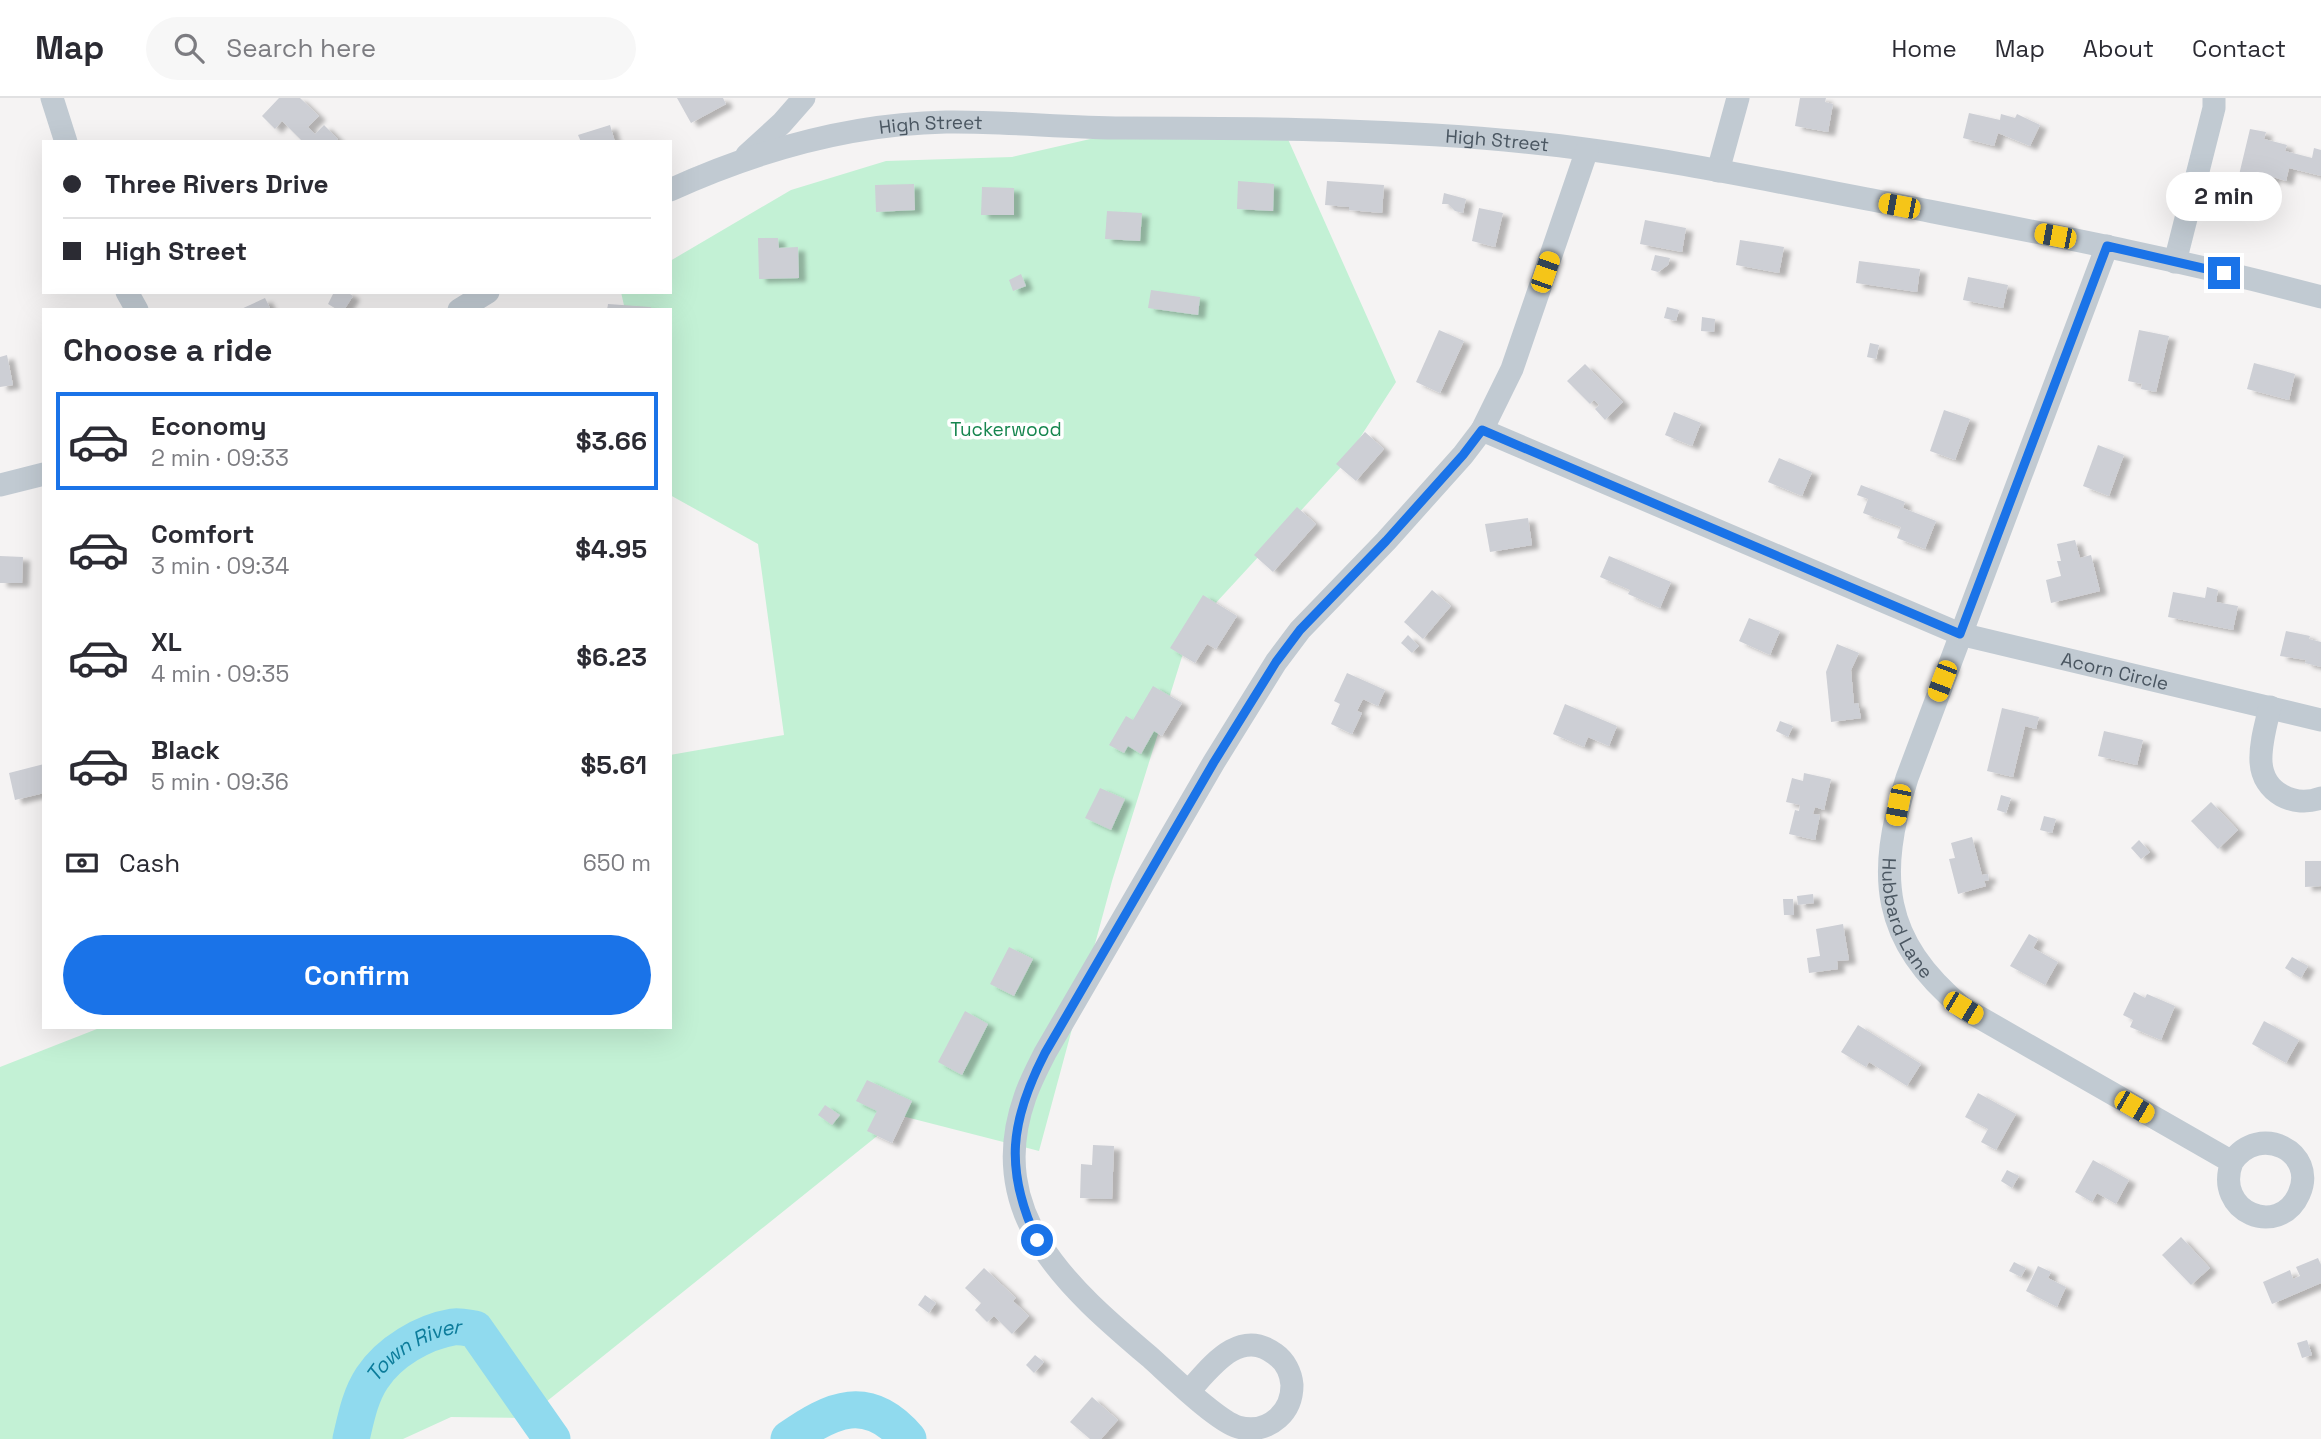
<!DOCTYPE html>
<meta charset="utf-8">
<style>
body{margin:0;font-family:"Space Grotesk",sans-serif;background:#f7f7f7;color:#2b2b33;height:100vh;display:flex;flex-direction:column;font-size:26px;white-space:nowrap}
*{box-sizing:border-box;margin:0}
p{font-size:23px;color:#7c7c81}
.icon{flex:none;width:38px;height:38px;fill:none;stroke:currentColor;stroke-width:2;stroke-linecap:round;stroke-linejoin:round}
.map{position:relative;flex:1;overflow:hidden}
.sheet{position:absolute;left:42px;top:210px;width:630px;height:721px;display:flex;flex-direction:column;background:#fff;border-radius:0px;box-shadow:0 7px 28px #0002}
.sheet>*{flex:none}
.hud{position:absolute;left:42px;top:42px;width:630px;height:154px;border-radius:0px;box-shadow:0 7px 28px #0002;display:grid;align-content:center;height:154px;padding:0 21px;background:#fff}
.end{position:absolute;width:32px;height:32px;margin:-16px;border:9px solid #1a73e8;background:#fff;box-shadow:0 0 0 4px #fff}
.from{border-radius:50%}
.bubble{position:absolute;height:49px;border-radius:24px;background:#fff;box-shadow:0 7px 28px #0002;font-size:23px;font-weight:800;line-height:49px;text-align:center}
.car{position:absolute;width:21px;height:42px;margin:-21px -10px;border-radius:9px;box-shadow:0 0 5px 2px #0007;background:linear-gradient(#f5c518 24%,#345 0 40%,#f5c518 0 76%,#345 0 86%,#f5c518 0)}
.hud b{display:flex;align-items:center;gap:24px;height:66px;font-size:26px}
.hud b+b{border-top:2px solid #e1e1e2}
.hud i{width:18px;height:18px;background:#2b2b33}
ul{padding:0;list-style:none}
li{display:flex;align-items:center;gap:21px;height:98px;margin:0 14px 10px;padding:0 7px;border:4px solid transparent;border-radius:0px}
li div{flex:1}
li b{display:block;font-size:26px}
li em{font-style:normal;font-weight:800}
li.active{border-color:#1a73e8}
li>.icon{width:63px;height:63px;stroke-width:1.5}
h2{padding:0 21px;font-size:32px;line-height:84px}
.pay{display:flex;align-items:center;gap:18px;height:77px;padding:0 21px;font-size:26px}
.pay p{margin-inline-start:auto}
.primary-button{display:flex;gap:14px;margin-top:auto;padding:14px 21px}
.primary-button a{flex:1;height:80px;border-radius:42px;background:#1a73e8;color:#fff;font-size:28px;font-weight:800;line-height:80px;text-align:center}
header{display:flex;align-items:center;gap:42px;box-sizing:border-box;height:98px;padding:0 35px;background:#fff;border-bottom:2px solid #e1e1e2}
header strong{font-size:33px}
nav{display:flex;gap:38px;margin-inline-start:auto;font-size:24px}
.search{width:490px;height:63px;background:#f7f7f7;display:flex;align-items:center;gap:18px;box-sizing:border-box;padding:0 24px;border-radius:38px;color:#7c7c81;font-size:26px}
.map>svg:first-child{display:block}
</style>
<header>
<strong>Map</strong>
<div class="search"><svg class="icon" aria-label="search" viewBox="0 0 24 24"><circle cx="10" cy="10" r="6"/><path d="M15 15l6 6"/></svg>Search here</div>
<nav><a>Home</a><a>Map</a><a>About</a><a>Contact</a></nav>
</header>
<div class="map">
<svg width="2321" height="1341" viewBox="0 0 2321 1341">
<defs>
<filter id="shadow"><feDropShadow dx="7" dy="4" stdDeviation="2" flood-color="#0004"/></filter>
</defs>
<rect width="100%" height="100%" fill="#f5f3f3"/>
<polygon fill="#c3f1d5" points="1279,21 1396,284 1341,369 1190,533 1112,783 1039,1053 902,1018 526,1320 451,1319 403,1341 0,1341 0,969 102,929 670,929 670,657 784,637 758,446 670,397 670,212 625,212 621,194 670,194 670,163 791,92 886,63 1012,59 1147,28"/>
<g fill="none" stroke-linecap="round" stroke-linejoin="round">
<g stroke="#90daee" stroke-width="37">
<path id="s1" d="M351,1341C356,1320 360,1298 372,1280C389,1254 423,1234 453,1229C460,1228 468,1230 475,1231L552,1341"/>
<path d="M789,1341C832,1311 868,1294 908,1341"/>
</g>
</g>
<g fill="#cdcfd5" filter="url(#shadow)">
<polygon points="279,0 300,0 319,18 308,29 315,36 324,27 338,41 335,44 303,44 282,23 275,31 262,18"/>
<polygon points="677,0 723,0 726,6 691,25"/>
<polygon points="1800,0 1826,0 1825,4 1833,6 1828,34 1795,28"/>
<polygon points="1969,15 2000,22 2001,16 2015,20 2017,16 2040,27 2030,48 1998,35 1994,48 1963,40"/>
<polygon points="610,27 615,44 581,44 578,37"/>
<polygon points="2250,31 2266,34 2264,41 2287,47 2285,53 2312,60 2314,50 2321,52 2321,78 2289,70 2286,83 2273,79 2271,85 2239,77"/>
<polygon points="1238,83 1274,86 1273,113 1237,111"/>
<polygon points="1327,83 1384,87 1382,115 1349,112 1349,109 1325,107"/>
<polygon points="914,86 915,112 876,114 875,87"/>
<polygon points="982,89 1014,90 1014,117 981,117"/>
<polygon points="1444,95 1466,101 1463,115 1455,113 1448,106 1442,106"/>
<polygon points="1479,110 1503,115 1495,149 1472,143"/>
<polygon points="1107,113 1142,115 1140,143 1105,141"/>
<polygon points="1645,122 1686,130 1682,154 1640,146"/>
<polygon points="758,140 778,140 779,150 798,149 799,180 759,181"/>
<polygon points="1740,142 1784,149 1779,175 1736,167"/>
<polygon points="1655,157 1670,160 1668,167 1658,174 1651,172"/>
<polygon points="1859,163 1920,171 1917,194 1856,185"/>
<polygon points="1021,176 1026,188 1013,193 1009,182"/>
<polygon points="1968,179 2008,187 2003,210 1963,202"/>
<polygon points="1151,192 1200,199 1198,217 1148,210"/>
<polygon points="334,194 347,194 353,198 344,212 338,212 328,206"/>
<polygon points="265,200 271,212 239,212"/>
<polygon points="608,206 651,209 651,212 607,212"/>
<polygon points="1667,209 1679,212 1676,223 1664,220"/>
<polygon points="1702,219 1715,221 1714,234 1701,233"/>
<polygon points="1439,232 1464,243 1440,295 1416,284"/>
<polygon points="2139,232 2169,238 2156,294 2141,291 2142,286 2128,283"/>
<polygon points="1870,245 1879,247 1876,261 1867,259"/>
<polygon points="7,257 13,287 0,289 0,259"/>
<polygon points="2254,265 2295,276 2289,302 2247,291"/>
<polygon points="1585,266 1623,304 1605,322 1595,311 1599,307 1594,302 1590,306 1567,283"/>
<polygon points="1944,312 1970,321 1955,362 1930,353"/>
<polygon points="1674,314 1701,325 1692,348 1665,337"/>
<polygon points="1365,334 1384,351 1356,383 1336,366"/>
<polygon points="2098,347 2124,357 2109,398 2083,388"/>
<polygon points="1779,360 1812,374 1802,398 1768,384"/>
<polygon points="1861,387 1905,404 1903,410 1936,423 1925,451 1897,440 1901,429 1863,415 1868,401 1857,397"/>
<polygon points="1297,409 1316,426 1273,474 1254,457"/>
<polygon points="1528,420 1532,447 1490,454 1485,426"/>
<polygon points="2075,442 2080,460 2091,457 2100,493 2051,505 2046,482 2061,478 2057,463 2061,463 2057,446"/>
<polygon points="0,458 23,459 22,485 0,485"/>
<polygon points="1609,458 1671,484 1660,510 1628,496 1630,492 1600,479"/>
<polygon points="2207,489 2218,492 2216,504 2238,508 2233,532 2168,519 2173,494 2205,500"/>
<polygon points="1432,492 1451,508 1423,541 1404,524"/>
<polygon points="1203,497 1237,518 1216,551 1207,546 1195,565 1170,550"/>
<polygon points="1749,520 1780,533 1770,557 1739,543"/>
<polygon points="2286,533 2310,538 2309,541 2321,544 2321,569 2305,565 2306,562 2280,558"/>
<polygon points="1408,537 1419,548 1412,555 1401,545"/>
<polygon points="1837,546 1859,555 1851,572 1854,606 1858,605 1861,620 1831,624 1826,574"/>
<polygon points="1347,575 1385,592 1378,608 1363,601 1357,613 1362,615 1352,636 1331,626 1340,606 1334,603"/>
<polygon points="1153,588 1182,605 1162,638 1154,633 1141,656 1128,648 1124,655 1109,647 1126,618 1133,622"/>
<polygon points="1565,606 1617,628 1609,648 1588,639 1584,649 1553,636"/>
<polygon points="2002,610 2039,619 2036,631 2025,628 2013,679 1987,673"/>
<polygon points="1780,623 1793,628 1788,639 1776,633"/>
<polygon points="2104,633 2143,642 2137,667 2098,658"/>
<polygon points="44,666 44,695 15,702 9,675"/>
<polygon points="1804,675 1831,681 1824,712 1815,709 1813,716 1820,717 1815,742 1789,736 1795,712 1799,713 1800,707 1786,704 1792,680 1803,683"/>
<polygon points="1100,690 1125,701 1111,732 1085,720"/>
<polygon points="2001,697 2011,700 2006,715 1997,712"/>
<polygon points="2211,704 2238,732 2218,751 2191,723"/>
<polygon points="2044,718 2056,721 2052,735 2040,732"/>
<polygon points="1972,739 1982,777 1988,776 1989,782 1984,783 1986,788 1958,796 1949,761 1955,760 1951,745"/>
<polygon points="2139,742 2150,754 2141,761 2131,750"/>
<polygon points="2305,763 2321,763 2321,788 2305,789"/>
<polygon points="1813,796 1814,805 1798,807 1797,798"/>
<polygon points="1783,801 1793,801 1794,817 1784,817"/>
<polygon points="1843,826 1849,862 1837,863 1838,871 1809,875 1807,860 1820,858 1816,831"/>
<polygon points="2029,836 2038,841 2033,850 2058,864 2045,887 2010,868"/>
<polygon points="1009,849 1033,861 1014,898 990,886"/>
<polygon points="2292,859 2308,868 2301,880 2285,870"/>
<polygon points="2134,894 2145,900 2147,896 2175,908 2161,942 2130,929 2133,922 2123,917"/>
<polygon points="965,913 988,926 962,977 938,964"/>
<polygon points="2264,923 2299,942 2286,965 2252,946"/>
<polygon points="1858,927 1921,966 1907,988 1869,964 1866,969 1841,954"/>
<polygon points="867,982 912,1003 892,1045 867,1033 877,1013 856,1003"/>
<polygon points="1978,995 2016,1016 1996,1052 1981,1044 1988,1031 1965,1019"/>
<polygon points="825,1007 840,1017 832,1027 818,1017"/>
<polygon points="1093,1047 1114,1048 1112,1101 1080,1100 1081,1066 1092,1067"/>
<polygon points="2093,1062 2129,1082 2116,1106 2097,1095 2092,1104 2075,1094"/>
<polygon points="2007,1072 2019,1078 2012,1090 2001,1083"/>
<polygon points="2181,1139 2210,1170 2191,1187 2162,1157"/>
<polygon points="2318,1160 2321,1167 2321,1185 2272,1206 2263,1184 2290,1172 2293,1181 2300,1178 2296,1169"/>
<polygon points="2014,1164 2026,1170 2021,1179 2009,1173"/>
<polygon points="2038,1168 2051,1174 2048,1180 2066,1189 2057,1209 2026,1193"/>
<polygon points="984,1170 1016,1200 1013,1203 1029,1218 1012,1236 994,1218 987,1224 975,1212 981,1205 965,1190"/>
<polygon points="925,1197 936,1205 929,1215 918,1207"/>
<polygon points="2307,1242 2312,1257 2302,1260 2297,1245"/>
<polygon points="1035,1257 1044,1264 1034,1275 1026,1267"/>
<polygon points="1092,1299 1118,1322 1101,1341 1090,1341 1070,1324"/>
</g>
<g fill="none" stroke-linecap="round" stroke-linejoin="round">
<g stroke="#c1cad2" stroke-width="23">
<polyline points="52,0 66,44"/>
<polyline points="747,57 782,25 804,0"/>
<polyline points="1718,73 1738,0"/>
<path id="s2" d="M670,92C758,52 849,26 946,24C1005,23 1064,30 1123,30C1264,30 1404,31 1544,46C1661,59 1777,84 1893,106C2036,134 2180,161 2321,199"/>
<path id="s3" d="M2107,148L1907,680C1876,778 1881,842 1963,910L2232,1064C2213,1114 2279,1141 2299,1096C2318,1054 2259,1024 2232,1064"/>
<polyline points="2175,164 2214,10 2214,0"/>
<polyline points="127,194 137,212"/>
<polyline points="459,212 488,194"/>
<path id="s4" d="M1482,332L1960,536L2321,622"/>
<polyline points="0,387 44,376"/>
<path d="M2270,609C2266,626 2260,646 2261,664C2263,695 2294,710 2321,700"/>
<path d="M1189,1293C1211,1269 1239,1229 1275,1256C1285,1263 1291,1275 1292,1287C1292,1300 1287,1312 1278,1320C1267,1330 1252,1333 1238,1329C1217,1323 1170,1277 1151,1260C1070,1191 983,1118 1025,999C1030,984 1038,969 1045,955L1214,664L1276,564L1300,532L1386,443L1463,357L1482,332L1512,271L1587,52"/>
</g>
</g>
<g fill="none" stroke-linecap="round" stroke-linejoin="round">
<path stroke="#1a73e8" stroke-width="9" d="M1037,1142C1004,1071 1010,1023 1045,955L1214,664L1276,564L1300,532L1386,443L1463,357L1482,332L1960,536L2107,148L2224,175"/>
</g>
<g text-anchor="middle" stroke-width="7" stroke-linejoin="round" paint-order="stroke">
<g font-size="19" fill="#4a5661" stroke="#fff">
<text dy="7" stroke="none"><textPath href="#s2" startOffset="271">High Street</textPath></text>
<text dy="7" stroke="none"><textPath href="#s2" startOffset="838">High Street</textPath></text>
<text dy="7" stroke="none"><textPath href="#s4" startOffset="679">Acorn Circle</textPath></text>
<text dy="7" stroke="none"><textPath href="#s3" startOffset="714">Hubbard Lane</textPath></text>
</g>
<g font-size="19" fill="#17864f" stroke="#fff">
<text x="1006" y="338">Tuckerwood</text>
</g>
<g font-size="21" font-style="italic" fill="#0c7c9b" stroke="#fff">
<text dy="7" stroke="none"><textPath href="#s1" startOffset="117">Town River</textPath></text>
</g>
</g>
</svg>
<i class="end from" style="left:1037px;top:1142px"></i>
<i class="end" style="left:2224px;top:175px"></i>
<div class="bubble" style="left:2166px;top:74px;width:116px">2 min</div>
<i class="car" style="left:1899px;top:108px;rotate:281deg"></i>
<i class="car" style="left:2055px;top:138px;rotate:281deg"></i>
<i class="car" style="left:1545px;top:174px;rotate:19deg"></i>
<i class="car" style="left:1942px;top:583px;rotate:201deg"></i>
<i class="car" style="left:1898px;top:707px;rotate:191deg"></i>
<i class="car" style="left:1963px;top:910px;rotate:121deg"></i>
<i class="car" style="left:2134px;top:1009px;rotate:120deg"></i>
<div class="hud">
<b><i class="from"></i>Three Rivers Drive</b>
<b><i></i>High Street</b>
</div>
<section class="sheet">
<h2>Choose a ride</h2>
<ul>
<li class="active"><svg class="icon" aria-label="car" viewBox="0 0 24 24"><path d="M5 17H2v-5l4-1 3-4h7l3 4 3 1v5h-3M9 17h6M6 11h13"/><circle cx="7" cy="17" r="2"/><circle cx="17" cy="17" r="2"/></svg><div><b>Economy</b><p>2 min · 09:33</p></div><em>$3.66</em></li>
<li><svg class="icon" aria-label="car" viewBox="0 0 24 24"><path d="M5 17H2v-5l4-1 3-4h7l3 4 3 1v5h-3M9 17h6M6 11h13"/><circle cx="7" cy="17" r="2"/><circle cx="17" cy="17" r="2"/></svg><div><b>Comfort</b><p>3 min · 09:34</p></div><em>$4.95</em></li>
<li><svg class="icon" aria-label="car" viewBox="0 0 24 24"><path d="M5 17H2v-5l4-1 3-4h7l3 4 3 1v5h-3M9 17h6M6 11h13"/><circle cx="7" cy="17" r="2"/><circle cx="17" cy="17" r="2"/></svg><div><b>XL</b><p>4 min · 09:35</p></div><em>$6.23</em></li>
<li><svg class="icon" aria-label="car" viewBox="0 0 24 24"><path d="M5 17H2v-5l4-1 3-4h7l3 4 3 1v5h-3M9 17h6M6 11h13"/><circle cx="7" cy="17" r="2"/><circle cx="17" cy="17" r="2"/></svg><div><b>Black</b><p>5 min · 09:36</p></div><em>$5.61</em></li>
</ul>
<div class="pay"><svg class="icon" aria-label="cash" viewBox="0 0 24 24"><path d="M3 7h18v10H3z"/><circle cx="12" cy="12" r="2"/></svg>Cash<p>650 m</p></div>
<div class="primary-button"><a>Confirm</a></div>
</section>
</div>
